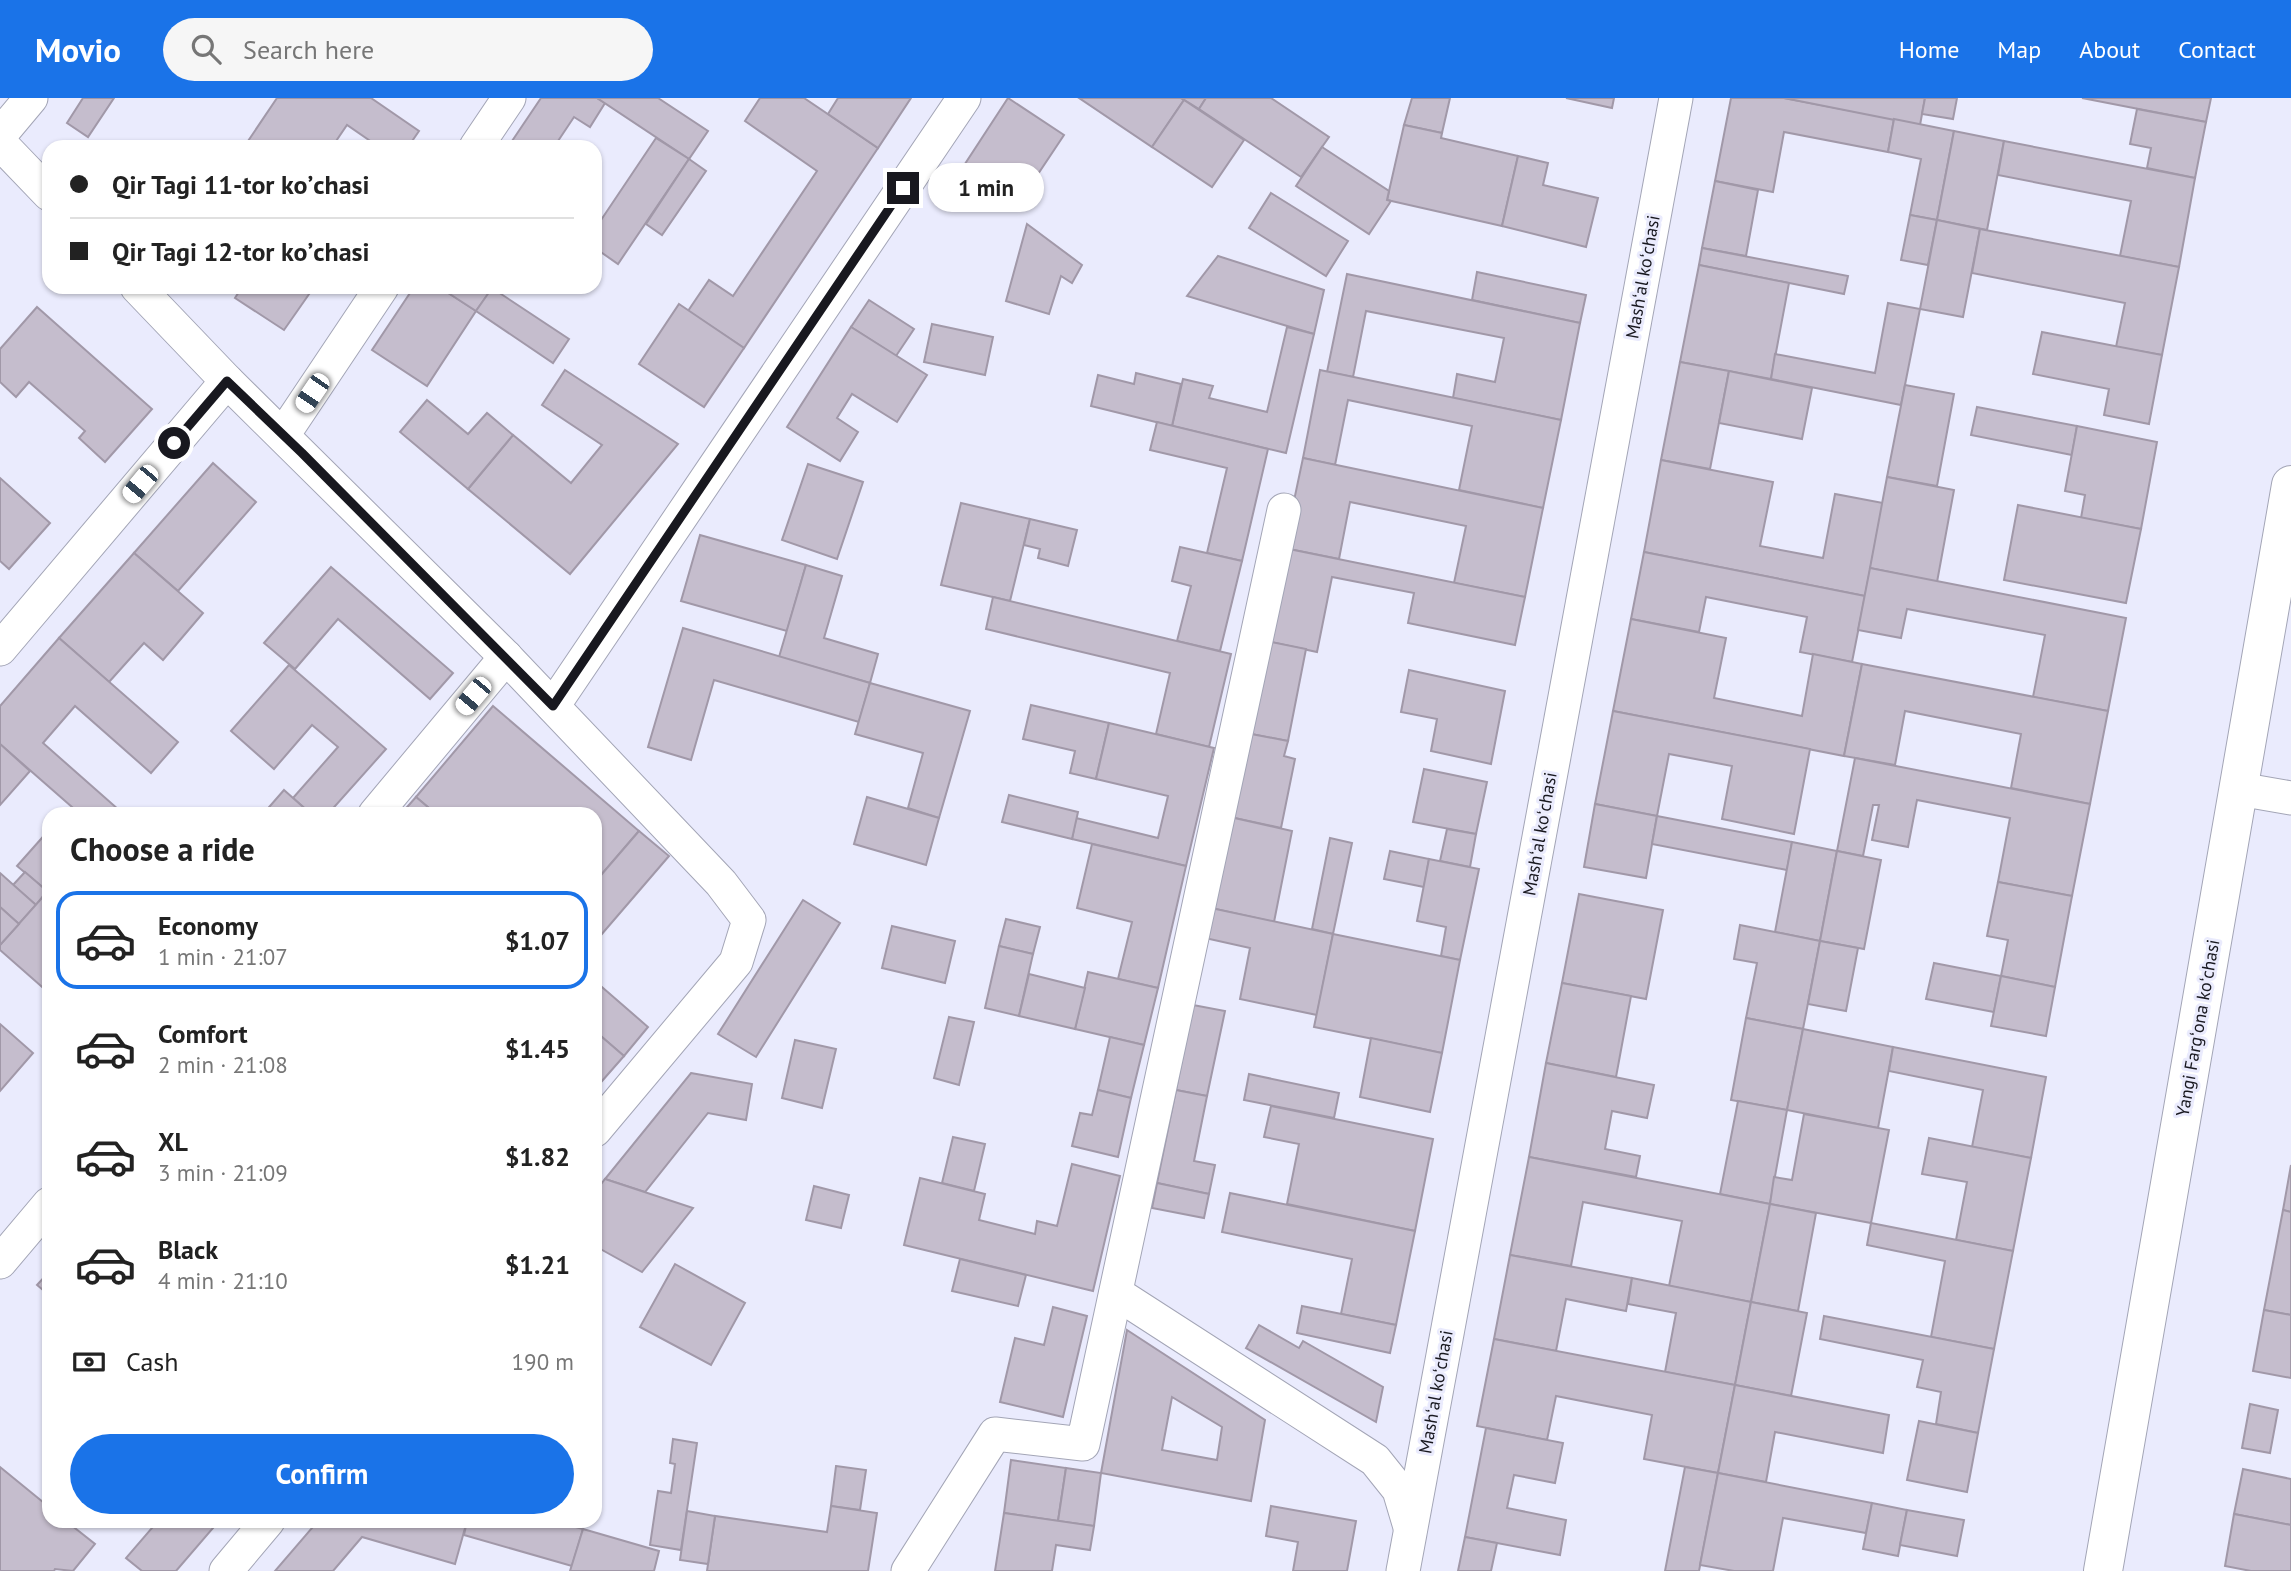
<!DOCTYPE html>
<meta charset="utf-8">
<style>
body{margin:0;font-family:"PT Sans",sans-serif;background:#f6f6f6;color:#222;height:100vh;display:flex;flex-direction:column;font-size:26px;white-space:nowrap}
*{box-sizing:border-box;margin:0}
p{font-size:23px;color:#767676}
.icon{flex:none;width:38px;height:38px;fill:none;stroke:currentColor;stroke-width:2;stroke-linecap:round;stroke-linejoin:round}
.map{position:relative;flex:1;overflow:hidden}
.panel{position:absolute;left:42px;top:709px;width:560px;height:721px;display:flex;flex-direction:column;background:#fff;border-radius:21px;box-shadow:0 2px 5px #0004}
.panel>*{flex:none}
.banner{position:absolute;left:42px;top:42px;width:560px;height:154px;border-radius:21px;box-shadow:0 2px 5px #0004;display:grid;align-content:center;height:154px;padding:0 28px;background:#fff}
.end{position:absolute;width:32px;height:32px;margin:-16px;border:9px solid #18181f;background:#fff;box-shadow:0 0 0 4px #fff}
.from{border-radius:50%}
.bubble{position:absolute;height:49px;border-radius:24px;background:#fff;box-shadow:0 2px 5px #0004;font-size:23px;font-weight:700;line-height:49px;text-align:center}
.car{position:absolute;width:21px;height:42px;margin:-21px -10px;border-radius:9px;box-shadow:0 0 5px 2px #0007;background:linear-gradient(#fff 24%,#345 0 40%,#fff 0 76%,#345 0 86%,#fff 0)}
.banner b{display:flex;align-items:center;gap:24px;height:66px;font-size:26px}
.banner b+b{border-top:2px solid #e0e0e0}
.banner i{width:18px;height:18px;background:#222}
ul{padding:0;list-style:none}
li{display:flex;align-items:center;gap:21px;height:98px;margin:0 14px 10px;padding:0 14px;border:4px solid transparent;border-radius:21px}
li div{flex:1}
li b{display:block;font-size:26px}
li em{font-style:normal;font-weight:700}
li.active{border-color:#1a73e8}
li>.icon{width:63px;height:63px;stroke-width:1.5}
h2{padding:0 28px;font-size:32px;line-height:84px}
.pay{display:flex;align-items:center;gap:18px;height:77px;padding:0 28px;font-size:26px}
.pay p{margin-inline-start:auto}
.cta{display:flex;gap:14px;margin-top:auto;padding:14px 28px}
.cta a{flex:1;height:80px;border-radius:42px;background:#1a73e8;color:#fff;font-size:28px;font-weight:700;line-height:80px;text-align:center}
header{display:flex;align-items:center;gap:42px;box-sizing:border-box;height:98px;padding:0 35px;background:#1a73e8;color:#fff}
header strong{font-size:33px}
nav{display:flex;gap:38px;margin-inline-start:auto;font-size:24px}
.search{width:490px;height:63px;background:#f6f6f6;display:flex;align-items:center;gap:18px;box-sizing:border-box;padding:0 24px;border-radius:38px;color:#767676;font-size:26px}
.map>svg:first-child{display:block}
</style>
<header>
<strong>Movio</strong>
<div class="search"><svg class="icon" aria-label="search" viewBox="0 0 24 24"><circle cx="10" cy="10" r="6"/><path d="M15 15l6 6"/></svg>Search here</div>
<nav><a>Home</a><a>Map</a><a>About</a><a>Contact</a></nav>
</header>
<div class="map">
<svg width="2291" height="1473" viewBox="0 0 2291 1473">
<rect width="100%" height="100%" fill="#eaebfd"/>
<g fill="#c5bdcd" stroke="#a198a8" stroke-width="2" fill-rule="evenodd">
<polygon points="83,0 114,0 88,39 67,25"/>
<polygon points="277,0 371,0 419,33 408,49 379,49 347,27 332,49 244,49"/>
<polygon points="541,0 597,0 605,5 590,29 574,19 554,49 508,49"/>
<polygon points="597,0 658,0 708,33 689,61"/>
<polygon points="760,0 804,0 878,50 744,250 688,213 709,182 733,198 817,73 745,23"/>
<polygon points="838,0 911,0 878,50 828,16"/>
<polygon points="1008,0 1064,37 1016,109 961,72"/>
<polygon points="1079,0 1181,0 1184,2 1152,49"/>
<polygon points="1181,0 1206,0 1199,11"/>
<polygon points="1206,0 1271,0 1329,39 1301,79 1199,11"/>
<polygon points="1412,0 1450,0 1442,35 1404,27"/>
<polygon points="1566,0 1614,0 1612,10"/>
<polygon points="1731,0 1784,0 1894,21 1888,54 1784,34 1773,94 1715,83"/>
<polygon points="1784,0 1925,0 1920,27"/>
<polygon points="1925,0 1957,0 1953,21 1922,16"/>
<polygon points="2082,0 2211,0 2206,24"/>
<polygon points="1184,2 1244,42 1212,89 1152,49"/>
<polygon points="2137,11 2206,24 2195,80 2147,70 2151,50 2130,46"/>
<polygon points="1894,21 1954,33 1937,122 1910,117 1921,61 1888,54"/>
<polygon points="1404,27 1442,35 1441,40 1518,58 1502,128 1387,102"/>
<polygon points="1954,33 2004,43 1987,132 1937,122"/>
<polygon points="656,40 689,61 618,166 595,150 595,131"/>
<polygon points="2004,43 2195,80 2179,169 2120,158 2131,103 1998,77"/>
<polygon points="1322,49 1389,93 1387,102 1391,103 1369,136 1296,88"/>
<polygon points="1518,58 1548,65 1543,87 1598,100 1586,149 1502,128"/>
<polygon points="689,61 706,73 662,137 646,126"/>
<polygon points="1715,83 1758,92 1746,158 1702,150"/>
<polygon points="1271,95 1348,143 1326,178 1249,130"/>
<polygon points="1910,117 1937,122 1928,167 1901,162"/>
<polygon points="1937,122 1980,131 1963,219 1920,211"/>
<polygon points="1027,126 1082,167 1072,185 1061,178 1049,216 1006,203"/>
<polygon points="1980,131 2179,169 2162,257 2116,249 2125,205 1972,175"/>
<polygon points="1702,150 1848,178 1844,196 1699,167"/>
<polygon points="1218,158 1324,192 1314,236 1187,198"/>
<polygon points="1699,167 1789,185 1771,281 1680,264"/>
<polygon points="1477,174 1586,197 1580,225 1472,202"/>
<polygon points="1347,176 1580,225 1561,322 1453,300 1457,276 1495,284 1504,240 1366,213 1353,279 1327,274"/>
<polygon points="242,189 314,189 284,232 235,200"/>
<polygon points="414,189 439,189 476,213 427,288 372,252"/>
<polygon points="439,189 493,189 476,213"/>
<polygon points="492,190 569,241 553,265 476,213"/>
<polygon points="869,202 914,231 896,258 851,229"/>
<polygon points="1888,205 1920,211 1901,307 1771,281 1775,256 1875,275"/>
<polygon points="679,206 744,250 704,309 639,266"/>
<polygon points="37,209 152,311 105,364 79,340 85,333 29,284 16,299 0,284 0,251"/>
<polygon points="932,226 993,239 985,277 924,264"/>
<polygon points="851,229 927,277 897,324 852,296 837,320 858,334 840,363 787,329"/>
<polygon points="1287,229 1314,236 1286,355 1172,328 1183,281 1213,288 1209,300 1267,314"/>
<polygon points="2042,234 2162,257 2149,326 2104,317 2109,291 2033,276"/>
<polygon points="1680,264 1729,273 1710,371 1661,362"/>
<polygon points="565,272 678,346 570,476 468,391 513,337 571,385 602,347 542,307"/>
<polygon points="1320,272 1561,322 1543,410 1459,392 1472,328 1348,302 1335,367 1303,360"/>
<polygon points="1729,273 1812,290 1802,341 1719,325"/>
<polygon points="1136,275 1181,286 1172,328 1091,308 1098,277 1134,286"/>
<polygon points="1905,287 1954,296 1937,388 1887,379"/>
<polygon points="427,302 468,336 487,315 513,337 468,391 400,334"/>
<polygon points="1977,309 2077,328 2072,357 1971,337"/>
<polygon points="1157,324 1268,351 1242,463 1207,455 1227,370 1150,352"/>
<polygon points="2077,328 2157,344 2141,431 2081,420 2085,397 2065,393"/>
<polygon points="1303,360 1543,410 1525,499 1454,485 1466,428 1350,404 1339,461 1284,450"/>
<polygon points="1661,362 1773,384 1760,448 1823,460 1835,396 1883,405 1865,498 1644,454"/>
<polygon points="213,365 256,404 178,493 134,455"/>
<polygon points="808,366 863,384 837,461 782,442"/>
<polygon points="1887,379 1954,392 1937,484 1870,470"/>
<polygon points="0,380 50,425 9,471 0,463"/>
<polygon points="961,405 1030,421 1010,503 941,487"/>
<polygon points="2018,407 2141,431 2126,505 2004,482"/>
<polygon points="1030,421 1077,432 1068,468 1038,460 1040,451 1024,447"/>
<polygon points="700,437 806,467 787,533 681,503"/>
<polygon points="1180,449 1242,463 1220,553 1177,543 1191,488 1172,483"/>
<polygon points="1284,450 1525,499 1515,547 1408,525 1414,495 1332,479 1317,554 1266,543"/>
<polygon points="1644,454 1865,498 1852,564 1800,554 1807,519 1706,499 1699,534 1631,521"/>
<polygon points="134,455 203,515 163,562 144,545 109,584 59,540"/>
<polygon points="806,467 842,478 824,540 878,556 870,585 779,559"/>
<polygon points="331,469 453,575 430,601 338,521 295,571 264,545"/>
<polygon points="1870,470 2126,520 2108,613 2033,599 2045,537 1907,511 1901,540 1858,532"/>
<polygon points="993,499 1231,556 1209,649 1156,636 1170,575 986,531"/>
<polygon points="1631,521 1726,540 1714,600 1802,618 1813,556 1862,566 1844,658 1613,613"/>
<polygon points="683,530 870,585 859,624 714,582 691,662 648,649"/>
<polygon points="59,540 178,644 151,675 75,608 43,645 119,712 115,716 80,716 0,646 0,608"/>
<polygon points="1266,543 1306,551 1288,643 1246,635"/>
<polygon points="1862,566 2108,613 2090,706 2011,690 2021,636 1905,613 1895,667 1844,658"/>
<polygon points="289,567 386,651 328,716 311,716 293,700 338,649 312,627 274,671 231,633"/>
<polygon points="1409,572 1505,593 1491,666 1431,653 1437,621 1401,614"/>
<polygon points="870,585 970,613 939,720 908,710 923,655 855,636"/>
<polygon points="1031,607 1109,625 1096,681 1070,675 1075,653 1023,641"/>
<polygon points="493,608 639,733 595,784 595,716 436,716 416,699"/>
<polygon points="1613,613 1810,651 1794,736 1722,721 1732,668 1669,656 1657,718 1595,706"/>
<polygon points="1109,625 1214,650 1186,768 1072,741 1076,720 1158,740 1168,698 1096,681"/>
<polygon points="1246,635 1288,643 1284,658 1295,661 1281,730 1230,719"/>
<polygon points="0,646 30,673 0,707"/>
<polygon points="1855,660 2090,706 2072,798 1998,784 2010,720 1917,702 1908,749 1872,742 1879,707 1873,707 1863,758 1837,753"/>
<polygon points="1424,671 1487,684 1476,736 1413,724"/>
<polygon points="284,692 311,716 263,716"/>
<polygon points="1009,697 1078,714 1072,741 1002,724"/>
<polygon points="416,699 436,716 401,716"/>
<polygon points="867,699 939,720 926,767 854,746"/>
<polygon points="1595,706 1657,718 1646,780 1584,769"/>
<polygon points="1657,718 1792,744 1787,772 1652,746"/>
<polygon points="1230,719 1292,733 1274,824 1211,810"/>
<polygon points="1447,731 1476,736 1470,769 1440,763"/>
<polygon points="49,732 49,792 47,793 17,768"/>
<polygon points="639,733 669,758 595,844 595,784"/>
<polygon points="1330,740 1352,745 1333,836 1312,831"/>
<polygon points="1792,744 1837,753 1820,843 1775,834"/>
<polygon points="1092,746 1186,768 1158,890 1118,881 1132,824 1077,810"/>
<polygon points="1390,753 1429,761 1424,789 1384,781"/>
<polygon points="1837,753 1881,762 1864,851 1820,843"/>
<polygon points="1429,761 1479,771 1460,862 1441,858 1446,829 1417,823"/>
<polygon points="25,774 47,793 36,807 13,787"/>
<polygon points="0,775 36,807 19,826 0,809"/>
<polygon points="1998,784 2072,798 2055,889 2001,878 2008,842 1987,838"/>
<polygon points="49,792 49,895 0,852 0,847"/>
<polygon points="1579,796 1663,812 1646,901 1562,885"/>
<polygon points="803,802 840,825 756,959 718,936"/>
<polygon points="0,809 19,826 0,847"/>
<polygon points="1211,810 1333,836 1317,917 1240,901 1250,850 1205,840"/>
<polygon points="1006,821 1040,829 1033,856 999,848"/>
<polygon points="1740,827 1820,843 1803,931 1746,920 1757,865 1734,861"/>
<polygon points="892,828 955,843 945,885 882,870"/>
<polygon points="1333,836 1460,862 1442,955 1314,929"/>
<polygon points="1820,843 1858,850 1846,913 1808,906"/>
<polygon points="999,848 1033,856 1019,918 985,910"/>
<polygon points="1934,865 2001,878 1994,914 1926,901"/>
<polygon points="1088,874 1158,890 1144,947 1075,931"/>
<polygon points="1029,876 1085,890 1075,931 1019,918"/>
<polygon points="2001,878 2055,889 2046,938 1991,928"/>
<polygon points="595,883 648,929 624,958 595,933"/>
<polygon points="1562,885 1631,898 1616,979 1546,965"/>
<polygon points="1193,907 1225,913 1207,998 1176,992"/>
<polygon points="949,919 974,924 959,987 934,980"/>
<polygon points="1746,920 1803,931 1787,1012 1731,1002"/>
<polygon points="0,926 33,955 0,993"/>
<polygon points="1803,931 1893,949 1878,1030 1787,1012"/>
<polygon points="595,933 624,958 595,991"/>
<polygon points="1110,939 1144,947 1131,1000 1098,992"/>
<polygon points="1371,940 1442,955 1430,1014 1360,999"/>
<polygon points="795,942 836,951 822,1010 782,1000"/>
<polygon points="1893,949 2046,979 2031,1060 1972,1049 1983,992 1889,973"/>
<polygon points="1546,965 1654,987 1647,1020 1612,1013 1605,1051 1640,1058 1636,1079 1529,1059"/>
<polygon points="691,975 752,986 746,1022 708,1015 645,1094 605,1081"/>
<polygon points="1249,976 1339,995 1334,1020 1244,1002"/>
<polygon points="1098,992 1131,1000 1118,1059 1072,1048 1080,1015 1092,1017"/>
<polygon points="1176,992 1207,998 1194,1063 1215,1067 1209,1096 1157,1085"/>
<polygon points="1738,1003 1787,1012 1770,1106 1720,1096"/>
<polygon points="1271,1008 1433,1041 1415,1133 1287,1106 1299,1046 1264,1039"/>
<polygon points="1804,1016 1889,1032 1871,1125 1770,1106 1774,1079 1792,1082"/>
<polygon points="953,1039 985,1046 974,1093 942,1085"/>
<polygon points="1929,1040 2031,1060 2013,1153 1956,1142 1967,1084 1922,1076"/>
<polygon points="1529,1059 1770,1106 1751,1204 1669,1188 1682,1123 1583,1104 1571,1168 1510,1157"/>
<polygon points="1072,1066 1120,1078 1093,1193 904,1147 920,1080 985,1096 979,1122 1035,1136 1037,1123 1057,1128"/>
<polygon points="2291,1067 2291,1114 2283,1112"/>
<polygon points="605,1081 693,1110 642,1174 595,1148 595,1094"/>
<polygon points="1157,1085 1209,1096 1204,1120 1152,1110"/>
<polygon points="814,1088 849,1097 841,1130 806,1122"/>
<polygon points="1230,1095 1415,1133 1396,1227 1341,1216 1352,1161 1222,1134"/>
<polygon points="1770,1106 1816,1115 1798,1213 1751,1204"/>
<polygon points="2283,1112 2291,1114 2291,1217 2264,1212"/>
<polygon points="1871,1125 2013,1153 1994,1251 1931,1239 1945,1163 1867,1147"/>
<polygon points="1510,1157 1632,1180 1626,1213 1566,1201 1556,1253 1494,1241"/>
<polygon points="960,1161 1026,1177 1018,1208 952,1193"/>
<polygon points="675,1166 745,1205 711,1267 640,1229"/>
<polygon points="49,1174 49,1197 37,1187"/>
<polygon points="1632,1180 1751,1204 1735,1287 1665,1274 1676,1215 1628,1206"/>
<polygon points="1751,1204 1807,1215 1791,1298 1735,1287"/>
<polygon points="1302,1208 1396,1227 1390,1255 1297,1235"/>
<polygon points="1053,1209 1087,1218 1063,1319 1000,1304 1015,1240 1044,1247"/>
<polygon points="2264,1212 2291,1217 2291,1280 2253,1273"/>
<polygon points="1824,1218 1994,1251 1978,1335 1936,1326 1941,1294 1917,1289 1923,1262 1820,1241"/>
<polygon points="1259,1227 1299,1250 1303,1243 1383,1289 1376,1324 1246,1250"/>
<path d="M1127,1232L1265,1322L1251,1403L1101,1375ZM1172,1299L1222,1329L1217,1362L1162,1352Z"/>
<polygon points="1494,1241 1735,1287 1718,1375 1644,1361 1652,1317 1556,1298 1547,1342 1477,1328"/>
<polygon points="1735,1287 1889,1317 1883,1355 1775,1334 1766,1384 1718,1375"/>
<polygon points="2250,1306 2278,1312 2270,1355 2242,1350"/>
<polygon points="1919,1323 1978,1335 1967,1394 1907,1382"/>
<polygon points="1486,1330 1563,1345 1555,1385 1514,1377 1507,1410 1566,1422 1560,1457 1465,1439"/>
<polygon points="673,1341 697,1345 681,1452 650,1447 658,1393 671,1395 675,1366 670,1365"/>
<polygon points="1011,1362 1066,1370 1058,1423 1004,1415"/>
<polygon points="836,1368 866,1372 860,1412 831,1408"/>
<polygon points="0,1369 49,1409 49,1423 66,1423 95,1446 73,1473 55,1471 54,1473 0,1473"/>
<polygon points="1685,1369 1718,1375 1699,1473 1665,1473"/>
<polygon points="1066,1370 1101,1375 1094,1428 1058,1423"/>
<polygon points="2243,1371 2291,1381 2291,1427 2234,1416"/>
<polygon points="1718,1375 1872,1405 1866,1435 1783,1420 1773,1473 1734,1473 1700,1467"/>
<polygon points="1872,1405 1907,1412 1898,1458 1863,1451"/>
<polygon points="831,1408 877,1415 868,1473 707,1473 715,1418 827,1434"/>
<polygon points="1271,1408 1356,1423 1347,1473 1293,1473 1298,1444 1266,1438"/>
<polygon points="1907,1412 1964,1422 1957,1458 1900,1447"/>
<polygon points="687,1413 715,1418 708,1466 680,1462"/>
<polygon points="1004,1415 1094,1428 1090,1452 1056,1447 1052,1473 995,1473"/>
<polygon points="2234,1416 2291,1427 2291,1473 2251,1473 2225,1468"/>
<polygon points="158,1423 219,1423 176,1473 142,1473 126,1460"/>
<polygon points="318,1423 467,1423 455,1466 362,1439 333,1473 275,1473"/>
<polygon points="467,1423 553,1423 583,1431 572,1468 464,1437"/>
<polygon points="583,1431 659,1453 654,1473 570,1473"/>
<polygon points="1465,1439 1497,1445 1491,1473 1458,1473"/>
</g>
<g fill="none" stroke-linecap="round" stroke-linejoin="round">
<defs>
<g id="minor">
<polyline points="0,37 31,0"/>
<polyline points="0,45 49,96"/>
<polyline points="476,49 509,0"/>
<polyline points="137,189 227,283 506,559 721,785 749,822 736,864 595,1032"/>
<polyline points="283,337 382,189"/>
<polyline points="0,551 227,283"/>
<polyline points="553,608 964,0"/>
<polyline points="2239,691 2291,700"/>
<polyline points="375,716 506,559"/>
<polyline points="0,1164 49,1106"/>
<polyline points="1116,1195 1375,1362 1399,1392 1410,1429"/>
<polyline points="226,1473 268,1423"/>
<polyline points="908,1473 995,1336 1083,1346 1284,412"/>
<polyline points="1403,1473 1676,0"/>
</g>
<polyline id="secondary" points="2103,1473 2291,387"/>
</defs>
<use href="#minor" stroke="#a3a5b6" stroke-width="35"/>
<use href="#secondary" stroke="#a3a5b6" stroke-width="40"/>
<use href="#minor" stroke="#fff" stroke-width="33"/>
<use href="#secondary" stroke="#fff" stroke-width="38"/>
</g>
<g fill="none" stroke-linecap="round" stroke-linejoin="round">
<polyline stroke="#18181f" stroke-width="9" points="174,345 227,283 302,355 553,608 903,90"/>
</g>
<g text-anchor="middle" stroke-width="6" stroke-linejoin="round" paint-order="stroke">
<g font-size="18" fill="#18181f" stroke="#eaebfd">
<text transform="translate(1643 179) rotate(-80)" y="6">Mashʻal koʻchasi</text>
<text transform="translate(1540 736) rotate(-80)" y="6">Mashʻal koʻchasi</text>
<text transform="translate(2198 930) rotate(-80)" y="6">Yangi Fargʻona koʻchasi</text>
<text transform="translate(1436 1294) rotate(-80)" y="6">Mashʻal koʻchasi</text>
</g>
</g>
</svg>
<i class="end from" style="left:174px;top:345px"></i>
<i class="end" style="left:903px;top:90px"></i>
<div class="bubble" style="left:928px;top:65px;width:116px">1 min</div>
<i class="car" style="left:312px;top:295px;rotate:214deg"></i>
<i class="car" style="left:140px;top:386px;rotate:220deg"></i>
<i class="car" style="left:473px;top:598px;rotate:220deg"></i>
<div class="banner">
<b><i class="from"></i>Qir Tagi 11-tor koʼchasi</b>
<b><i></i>Qir Tagi 12-tor koʼchasi</b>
</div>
<section class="panel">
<h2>Choose a ride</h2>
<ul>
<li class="active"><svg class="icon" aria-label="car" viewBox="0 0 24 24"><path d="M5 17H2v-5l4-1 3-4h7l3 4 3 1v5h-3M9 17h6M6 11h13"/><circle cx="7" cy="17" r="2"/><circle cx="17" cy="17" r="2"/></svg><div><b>Economy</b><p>1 min · 21:07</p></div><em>$1.07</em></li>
<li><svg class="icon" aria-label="car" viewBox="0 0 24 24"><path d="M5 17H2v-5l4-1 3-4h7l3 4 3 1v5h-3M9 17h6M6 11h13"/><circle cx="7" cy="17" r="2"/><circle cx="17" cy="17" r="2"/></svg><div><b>Comfort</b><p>2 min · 21:08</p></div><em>$1.45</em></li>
<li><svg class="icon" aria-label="car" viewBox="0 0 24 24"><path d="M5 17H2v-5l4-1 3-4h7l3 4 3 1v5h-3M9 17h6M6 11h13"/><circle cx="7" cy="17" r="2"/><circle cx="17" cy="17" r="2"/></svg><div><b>XL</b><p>3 min · 21:09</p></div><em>$1.82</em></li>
<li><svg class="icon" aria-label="car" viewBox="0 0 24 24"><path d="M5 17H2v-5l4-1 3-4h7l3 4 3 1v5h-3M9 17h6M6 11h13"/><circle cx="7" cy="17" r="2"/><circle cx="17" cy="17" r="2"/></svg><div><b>Black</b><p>4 min · 21:10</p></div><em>$1.21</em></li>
</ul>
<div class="pay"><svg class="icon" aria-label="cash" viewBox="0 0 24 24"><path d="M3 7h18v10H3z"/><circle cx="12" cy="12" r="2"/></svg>Cash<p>190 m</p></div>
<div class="cta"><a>Confirm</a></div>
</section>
</div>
